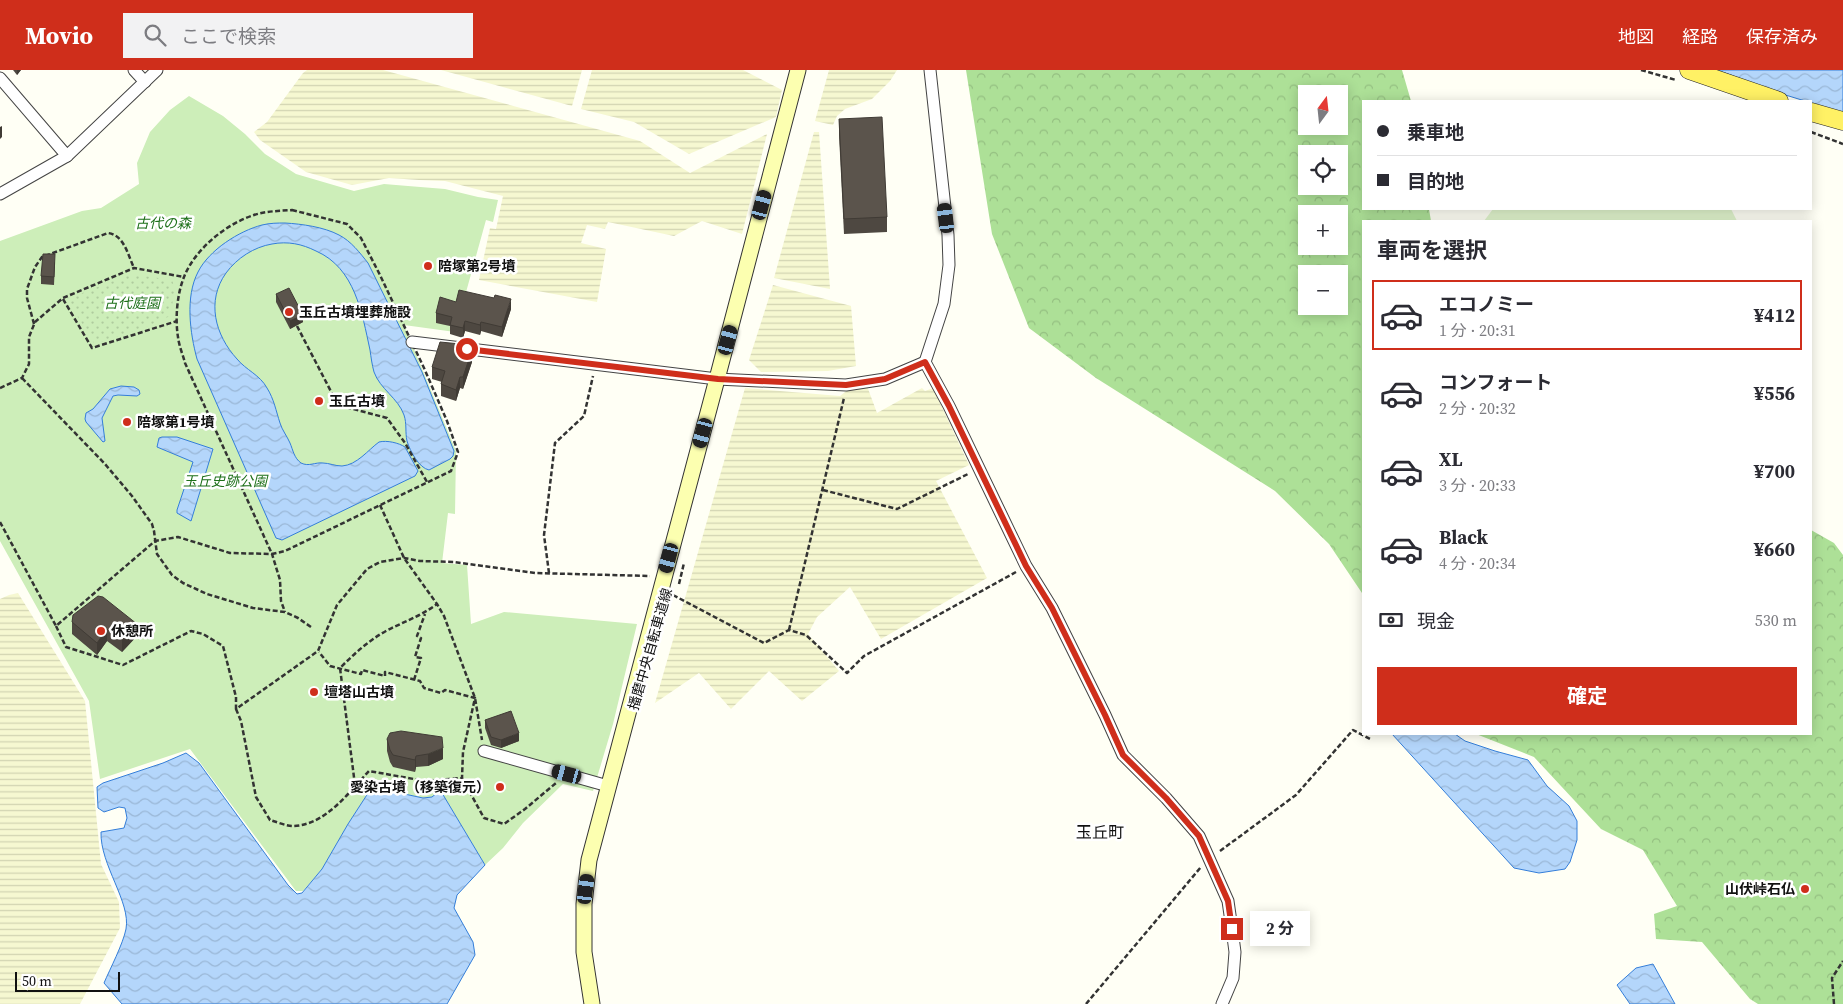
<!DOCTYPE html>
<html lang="ja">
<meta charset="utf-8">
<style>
body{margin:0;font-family:"Source Serif 4","Noto Sans JP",serif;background:#f2f2f3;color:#2b2b33;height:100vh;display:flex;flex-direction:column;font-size:19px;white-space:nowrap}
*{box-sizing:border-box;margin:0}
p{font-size:16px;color:#7c7c81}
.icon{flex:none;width:28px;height:28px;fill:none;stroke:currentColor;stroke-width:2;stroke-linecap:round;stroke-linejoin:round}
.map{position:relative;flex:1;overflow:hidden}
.details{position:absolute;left:1362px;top:150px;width:450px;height:515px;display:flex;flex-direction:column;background:#fff;border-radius:0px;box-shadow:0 2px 12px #0003}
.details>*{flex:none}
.top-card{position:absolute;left:1362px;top:30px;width:450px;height:110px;border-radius:0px;box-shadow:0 2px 12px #0003;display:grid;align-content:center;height:110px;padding:0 15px;background:#fff}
.needle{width:32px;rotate:15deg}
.buttons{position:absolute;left:1298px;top:15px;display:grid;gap:10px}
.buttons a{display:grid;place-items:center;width:50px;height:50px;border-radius:0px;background:#fff;box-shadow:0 2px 12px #0003;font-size:25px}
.scale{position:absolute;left:15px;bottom:12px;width:105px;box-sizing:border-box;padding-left:5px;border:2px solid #111;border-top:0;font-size:14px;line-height:18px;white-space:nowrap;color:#111;-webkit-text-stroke:4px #fff;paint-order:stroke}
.end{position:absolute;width:22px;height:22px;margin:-11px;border:6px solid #cf2e1b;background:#fff;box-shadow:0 0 0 2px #fff}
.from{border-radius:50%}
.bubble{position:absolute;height:35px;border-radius:0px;background:#fff;box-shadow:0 2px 12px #0003;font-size:16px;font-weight:700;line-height:35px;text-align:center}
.car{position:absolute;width:15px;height:30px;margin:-15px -8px;border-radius:6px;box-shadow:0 0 4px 1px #0007;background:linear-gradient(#222 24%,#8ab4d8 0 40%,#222 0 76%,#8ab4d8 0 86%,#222 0)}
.top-card b{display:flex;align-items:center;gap:18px;height:48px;font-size:19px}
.top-card b+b{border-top:1px solid #e1e1e2}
.top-card i{width:12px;height:12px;background:#2b2b33}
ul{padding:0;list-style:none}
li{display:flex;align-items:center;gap:15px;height:70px;margin:0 10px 8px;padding:0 5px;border:2px solid transparent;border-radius:0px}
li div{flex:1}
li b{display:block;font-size:19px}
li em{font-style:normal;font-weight:700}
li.current{border-color:#cf2e1b}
li>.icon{width:45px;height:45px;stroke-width:1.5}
h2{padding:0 15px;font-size:22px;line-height:60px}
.pay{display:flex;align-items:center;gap:12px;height:55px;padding:0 15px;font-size:19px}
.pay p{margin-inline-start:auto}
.action{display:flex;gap:10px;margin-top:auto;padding:10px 15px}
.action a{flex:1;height:58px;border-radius:0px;background:#cf2e1b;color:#fff;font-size:20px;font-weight:700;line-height:58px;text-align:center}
header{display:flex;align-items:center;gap:30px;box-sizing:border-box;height:70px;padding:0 25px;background:#cf2e1b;color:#fff}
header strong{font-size:24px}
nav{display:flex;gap:28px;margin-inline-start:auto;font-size:18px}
.search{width:350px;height:45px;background:#f2f2f3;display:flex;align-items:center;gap:12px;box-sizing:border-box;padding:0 18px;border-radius:0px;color:#7c7c81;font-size:19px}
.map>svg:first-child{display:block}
</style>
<header>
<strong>Movio</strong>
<div class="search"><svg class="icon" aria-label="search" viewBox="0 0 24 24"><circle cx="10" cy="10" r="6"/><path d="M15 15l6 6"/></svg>ここで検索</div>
<nav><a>地図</a><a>経路</a><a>保存済み</a></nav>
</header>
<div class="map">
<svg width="1843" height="934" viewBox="0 0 1843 934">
<defs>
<pattern id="farmland-rules" width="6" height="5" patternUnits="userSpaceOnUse" patternTransform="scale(1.25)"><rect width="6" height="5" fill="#f6f8d1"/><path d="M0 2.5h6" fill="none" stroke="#d2d4b2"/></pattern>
<pattern id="forest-crowns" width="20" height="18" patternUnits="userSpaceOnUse" patternTransform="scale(1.25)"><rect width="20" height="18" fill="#ade097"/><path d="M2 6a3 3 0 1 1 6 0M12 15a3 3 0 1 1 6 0" fill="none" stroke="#94bf81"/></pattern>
<pattern id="garden-dots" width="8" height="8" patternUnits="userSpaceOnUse" patternTransform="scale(1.25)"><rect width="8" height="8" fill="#cdeeb9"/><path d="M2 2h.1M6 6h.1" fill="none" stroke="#afcb9e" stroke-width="1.8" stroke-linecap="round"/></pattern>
<pattern id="water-waves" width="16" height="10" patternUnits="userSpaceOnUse" patternTransform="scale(1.25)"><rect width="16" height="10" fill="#b4d6fb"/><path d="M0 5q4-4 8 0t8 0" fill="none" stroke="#9ab7d6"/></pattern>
</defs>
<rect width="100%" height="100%" fill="#fffff5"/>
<g fill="url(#farmland-rules)">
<polygon points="307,0 383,0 640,71 690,103 767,64 742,164 702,151 674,166 608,152 605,159 587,155 581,173 606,179 597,232 479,210 490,158 496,159 503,126 445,111 419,110 389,108 352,115 306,102 260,70 254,62 267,52 303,3"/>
<polygon points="441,0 582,0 572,36"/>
<polygon points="592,0 743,0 782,20 776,47 689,84 634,52 581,39"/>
<polygon points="829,0 897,0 890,11 872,29 845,39 837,46 833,55 815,51"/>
<polygon points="814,62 819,62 830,219 774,208"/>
<polygon points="773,215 851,236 856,296 828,301 761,302 749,290"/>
<polygon points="867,316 877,343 922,318 925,321 933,318 969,395 936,411 987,508 881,569 850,517 817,547 808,564 839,601 802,631 769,601 731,639 699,603 655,633 745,318 840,326 849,319"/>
<polygon points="18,523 85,631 101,794 119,832 120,858 80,934 0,934 0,529 9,525"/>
</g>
<g fill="url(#forest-crowns)" fill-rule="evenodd">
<path d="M966,0H1402L1411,31H1364V139H1429L1431,151H1364V526L1329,474L1275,421L1096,308L1029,258L992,164ZM1306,24H1339V56H1306ZM1306,84H1339V116H1306ZM1306,144H1339V176H1306ZM1306,204H1339V236H1306Z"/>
<polygon points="1811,460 1834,473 1843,485 1843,934 1758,934 1750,929 1702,872 1656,869 1654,844 1677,836 1643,780 1601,759 1534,687 1476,664 1811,664"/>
</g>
<polygon fill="#cdeeb9" points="189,26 223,46 245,64 265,84 296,104 354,121 384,114 408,116 445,119 478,127 498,130 493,152 486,150 455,262 404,255 456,381 455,444 448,443 442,493 467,495 471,554 504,542 637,554 613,654 593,721 563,714 523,753 503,778 485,795 442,723 438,722 432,727 423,728 372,717 348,754 322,799 303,821 296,821 190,679 100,709 89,631 0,471 0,171 82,141 101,138 139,114 137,93 150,62 170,40"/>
<polygon fill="url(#garden-dots)" points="131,204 172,210 175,219 170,246 148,256 98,273 94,273 67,229"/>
<polygon fill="#e0f4cc" points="1493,139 1731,139 1737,151 1484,151"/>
<g fill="url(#water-waves)" stroke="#347ed9">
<polygon points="1717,0 1843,0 1843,44 1811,33 1811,31 1805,31 1779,23"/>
<path d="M285,153C302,154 324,157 339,165C351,171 360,183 368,193L422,302L454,381L453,386L450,389L429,400C419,398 410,381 407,371C405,362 407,354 404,345C398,328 380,319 374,302C372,295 371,287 370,280C362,243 355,198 316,181C302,174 288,171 272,174C254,177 237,188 226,203C206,231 215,265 237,289C246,300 260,305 267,318C274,329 276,341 280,353C282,360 287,366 290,373C293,380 294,388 301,393C309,397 315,392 323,393C329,393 335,396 342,396C357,395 368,380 379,372C387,370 399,373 405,377L418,401L415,406L282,470L276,468L197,289C190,263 185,227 198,202C209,180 239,161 262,155C270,153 278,153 285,153Z"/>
<polygon points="121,316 134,317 139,320 140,324 137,326 118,325 113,326 102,348 105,371 103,372 86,352 85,349 86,343 93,339 110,319"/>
<polygon points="162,367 177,367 213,379 191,451 177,443 177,440 193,392 157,377 159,368"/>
<polygon points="1392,664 1455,664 1465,671 1495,681 1528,690 1547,716 1569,736 1577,751 1577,770 1570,792 1565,799 1539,803 1514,798"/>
<path d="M186,683L199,693L288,815L297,824L302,823L322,799L348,754L372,717L423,728L432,727L438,722L442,723L485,795L457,825L454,838L473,872L475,885L447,934H122L104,913C110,899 123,874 126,859C131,832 100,795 101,762L124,758L127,748L125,738L119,737L104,742L98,738L97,717L103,713L163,693Z"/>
<polygon points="1653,894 1675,934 1630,934 1617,915 1636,898"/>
</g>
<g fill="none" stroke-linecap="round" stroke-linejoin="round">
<defs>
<g id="street">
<polyline points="134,0 145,12"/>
<polyline points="930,0 948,165 949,195 944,234 925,292 949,336 1026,496 1052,538 1105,645 1123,685 1166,728 1199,766 1228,831 1232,859 1235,882 1233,908 1222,934"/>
<polyline points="0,8 67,86 157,0"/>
<polyline points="0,124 67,86"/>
<polyline points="412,272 717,309 846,315 885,309 925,292"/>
<polyline points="484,681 608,716"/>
</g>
<polyline id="secondary" points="592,934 584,882 584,834 589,790 717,309 798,0"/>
<g id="primary">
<polyline points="1689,0 1779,31"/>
<polyline points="1811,42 1843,51"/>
</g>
</defs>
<use href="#street" stroke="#444" stroke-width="13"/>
<use href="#secondary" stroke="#333" stroke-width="17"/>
<use href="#primary" stroke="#222" stroke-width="19"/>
<g stroke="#333" stroke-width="2.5" stroke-dasharray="5 2.5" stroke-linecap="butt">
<polyline points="1641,0 1676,10"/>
<polyline points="1811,62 1843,74"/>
<path d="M292,140L347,154L361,168L380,205L424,298L447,351L458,382L451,401L285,481L272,484L185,293C183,285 179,276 178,267C175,249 177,224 184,207C195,179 226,154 254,145C266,141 279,141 292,140Z"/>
<polyline points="63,229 92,278 177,251"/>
<path d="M34,254L27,228V219L35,197L42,187L108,163C124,165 128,185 134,198"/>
<polyline points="297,256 338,335 387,348 405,373 427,412"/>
<polyline points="22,308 105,394 132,426 152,454 154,461 157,484 172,505 183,513 207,524 253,538 285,542 298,548 311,557"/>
<polyline points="0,318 22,308 29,294 29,267 35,252 63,228 134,198 184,207"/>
<polyline points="823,420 897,439 968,404"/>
<polyline points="380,435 404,488 437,534 444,546 475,628 482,670"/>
<polyline points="0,452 56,556 155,471 178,467 230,483 272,484 280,510 281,531 285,542"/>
<polyline points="549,503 544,465 555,373 584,346 593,306"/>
<polyline points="679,514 684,493"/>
<polyline points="673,525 764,573 789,560 806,565 847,603 864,586 1016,502"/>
<polyline points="56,556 66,577 123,595 191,561 203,564 223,576 236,627 236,639 318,581 337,535 367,499 380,492 404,488 420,491 454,492 535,503 650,506"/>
<polyline points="789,560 844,328"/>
<polyline points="414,610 421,588 415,587 421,568 417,566 425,544"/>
<path d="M236,639L241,651L256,727L270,750C277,752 286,756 293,756C326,755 348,723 369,701L425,711L462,708L463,682L475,628L445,620L441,623L424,618L420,611L385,602V606L362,600L361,604L330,596L319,582"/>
<polyline points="462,708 484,748 504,754 525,739 556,713"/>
<path d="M355,715L340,598C354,584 368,571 386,561C403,552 421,546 437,534"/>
<polyline points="1220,781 1296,725 1353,660 1370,669"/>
<polyline points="1086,934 1201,797"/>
<polyline points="1834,934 1832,908 1843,891"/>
</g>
<use href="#street" stroke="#fff" stroke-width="11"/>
<use href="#secondary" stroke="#fcffb0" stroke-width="15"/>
<use href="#primary" stroke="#fff165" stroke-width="18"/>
</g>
<g fill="#4e4841">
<polygon points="13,0 21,0 17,5"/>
<polygon points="839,49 887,147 887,162 844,164 839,65"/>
<polygon points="55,192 54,215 41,214 41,206"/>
<polygon points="276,224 303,252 290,259 276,232"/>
<polygon points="456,232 511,239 502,267 481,261 480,265 465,261 463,268 450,264 450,256 436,253 436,243"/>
<polygon points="471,280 472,292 463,319 460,318 456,331 441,326 441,314 442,312 432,309 432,297"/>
<polygon points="73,545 137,566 122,582 107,571 97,585 72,564 72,552"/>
<polygon points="485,650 519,671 501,678 491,675 485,658"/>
<polygon points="387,669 443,689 428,696 416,697 415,702 393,697 390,692 387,681"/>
</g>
<g fill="#403b35">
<polygon points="17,0 21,0 17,5"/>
<polygon points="2,56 2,67 0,69 0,57"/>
<polygon points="511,229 511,239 502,267 502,257"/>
<polygon points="303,245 303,252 290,259 290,251"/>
<polygon points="465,251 465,261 463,268 463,258"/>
<polygon points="481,252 481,261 480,265 480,255"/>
<polygon points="471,275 471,283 472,280 472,292 463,319 463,307"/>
<polygon points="460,307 460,318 456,331 456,320"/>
<polygon points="137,554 137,566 122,582 122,570"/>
<polygon points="107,559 107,571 97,585 97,573"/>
<polygon points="519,663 519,671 501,678 501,670"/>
<polygon points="443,678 443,689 428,696 428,684"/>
<polygon points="416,686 416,697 415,702 415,690"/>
</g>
<g fill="#5b544c" stroke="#403b35">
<polygon points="882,47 887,147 844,149 839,49"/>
<polygon points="43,184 55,184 54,207 41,206"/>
<polygon points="289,218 303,245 290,251 276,224"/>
<polygon points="459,220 494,228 495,225 511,229 502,257 481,252 480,255 465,251 463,258 450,255 452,247 436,243 440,227 456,232"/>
<polygon points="440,272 471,275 470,279 472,280 463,307 460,307 456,320 441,314 445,301 432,297"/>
<polygon points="98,526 103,527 137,554 122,570 107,559 97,573 72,552 73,545"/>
<polygon points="511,641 519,663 501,670 491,667 485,650"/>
<polygon points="401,661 442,667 443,678 428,684 416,686 415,690 393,685 390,680 387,669 390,663"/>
</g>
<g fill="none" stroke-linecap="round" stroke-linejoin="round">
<polyline stroke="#cf2e1b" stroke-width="6" points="467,279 718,309 846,315 885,309 925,292 949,336 1026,496 1052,538 1105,645 1123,685 1166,728 1199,766 1228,831 1232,859"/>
</g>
<g fill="#cf2e1b" stroke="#fff" stroke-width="2">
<circle cx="428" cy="196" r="5"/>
<circle cx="289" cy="242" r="5"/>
<circle cx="319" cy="331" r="5"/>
<circle cx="127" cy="352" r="5"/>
<circle cx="101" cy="561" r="5"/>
<circle cx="314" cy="622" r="5"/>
<circle cx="500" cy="717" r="5"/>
<circle cx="1805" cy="819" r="5"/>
</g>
<g text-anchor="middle" stroke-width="5" stroke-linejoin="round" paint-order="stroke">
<g font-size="14" font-style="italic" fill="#1e701a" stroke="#fff">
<text x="163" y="158">古代の森</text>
<text x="132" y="238">古代庭園</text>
<text x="225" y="416">玉丘史跡公園</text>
</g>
<g font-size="14" font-weight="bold" fill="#111" stroke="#fff" text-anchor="start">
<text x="438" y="201">陪塚第2号墳</text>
<text x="299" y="247">玉丘古墳埋葬施設</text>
<text x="329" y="336">玉丘古墳</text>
<text x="137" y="357">陪塚第1号墳</text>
<text x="111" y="566">休憩所</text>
<text x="324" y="627">壇塔山古墳</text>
<text x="490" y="722" text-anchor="end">愛染古墳（移築復元）</text>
<text x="1795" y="824" text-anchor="end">山伏峠石仏</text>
</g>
<g font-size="14" fill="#111" stroke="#fff">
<text transform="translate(650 579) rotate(-74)" y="5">播磨中央自転車道線</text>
</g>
<g font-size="16" fill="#111" stroke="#fff">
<text x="1100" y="768">玉丘町</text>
</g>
</g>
</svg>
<div class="buttons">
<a><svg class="needle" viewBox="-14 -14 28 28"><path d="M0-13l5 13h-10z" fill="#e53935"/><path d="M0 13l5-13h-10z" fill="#7c7c81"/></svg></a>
<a><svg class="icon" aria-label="locate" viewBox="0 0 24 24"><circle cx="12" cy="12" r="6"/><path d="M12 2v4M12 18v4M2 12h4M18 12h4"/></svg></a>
<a>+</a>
<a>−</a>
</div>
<div class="scale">50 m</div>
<i class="end from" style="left:467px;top:279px"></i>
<i class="end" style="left:1232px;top:859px"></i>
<div class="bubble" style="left:1250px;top:841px;width:60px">2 分</div>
<i class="car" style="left:762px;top:135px;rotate:15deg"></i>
<i class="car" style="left:946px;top:148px;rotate:353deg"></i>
<i class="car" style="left:728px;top:270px;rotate:15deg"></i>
<i class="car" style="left:703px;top:363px;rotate:195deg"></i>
<i class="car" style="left:669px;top:488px;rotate:195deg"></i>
<i class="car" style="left:567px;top:704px;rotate:285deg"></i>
<i class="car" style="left:586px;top:819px;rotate:7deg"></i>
<div class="top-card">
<b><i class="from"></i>乗車地</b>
<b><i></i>目的地</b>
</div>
<section class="details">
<h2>車両を選択</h2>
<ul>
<li class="current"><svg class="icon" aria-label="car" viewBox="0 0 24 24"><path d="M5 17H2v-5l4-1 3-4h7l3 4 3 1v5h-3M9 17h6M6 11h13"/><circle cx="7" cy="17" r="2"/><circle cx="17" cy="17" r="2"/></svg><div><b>エコノミー</b><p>1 分 · 20:31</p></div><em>¥412</em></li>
<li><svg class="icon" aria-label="car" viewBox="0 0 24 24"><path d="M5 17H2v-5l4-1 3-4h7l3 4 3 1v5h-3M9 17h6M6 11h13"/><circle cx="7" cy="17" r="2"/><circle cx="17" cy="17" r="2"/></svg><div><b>コンフォート</b><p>2 分 · 20:32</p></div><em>¥556</em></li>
<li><svg class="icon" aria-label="car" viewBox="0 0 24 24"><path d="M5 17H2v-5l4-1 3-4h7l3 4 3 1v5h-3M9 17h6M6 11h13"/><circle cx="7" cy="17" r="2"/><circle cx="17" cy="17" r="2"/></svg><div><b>XL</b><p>3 分 · 20:33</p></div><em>¥700</em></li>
<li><svg class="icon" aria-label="car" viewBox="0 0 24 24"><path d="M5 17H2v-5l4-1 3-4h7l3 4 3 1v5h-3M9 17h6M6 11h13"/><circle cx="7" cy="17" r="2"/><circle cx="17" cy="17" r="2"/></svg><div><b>Black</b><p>4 分 · 20:34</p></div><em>¥660</em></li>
</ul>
<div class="pay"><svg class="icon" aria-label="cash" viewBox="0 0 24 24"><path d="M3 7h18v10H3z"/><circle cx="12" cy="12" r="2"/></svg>現金<p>530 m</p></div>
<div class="action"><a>確定</a></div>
</section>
</div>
